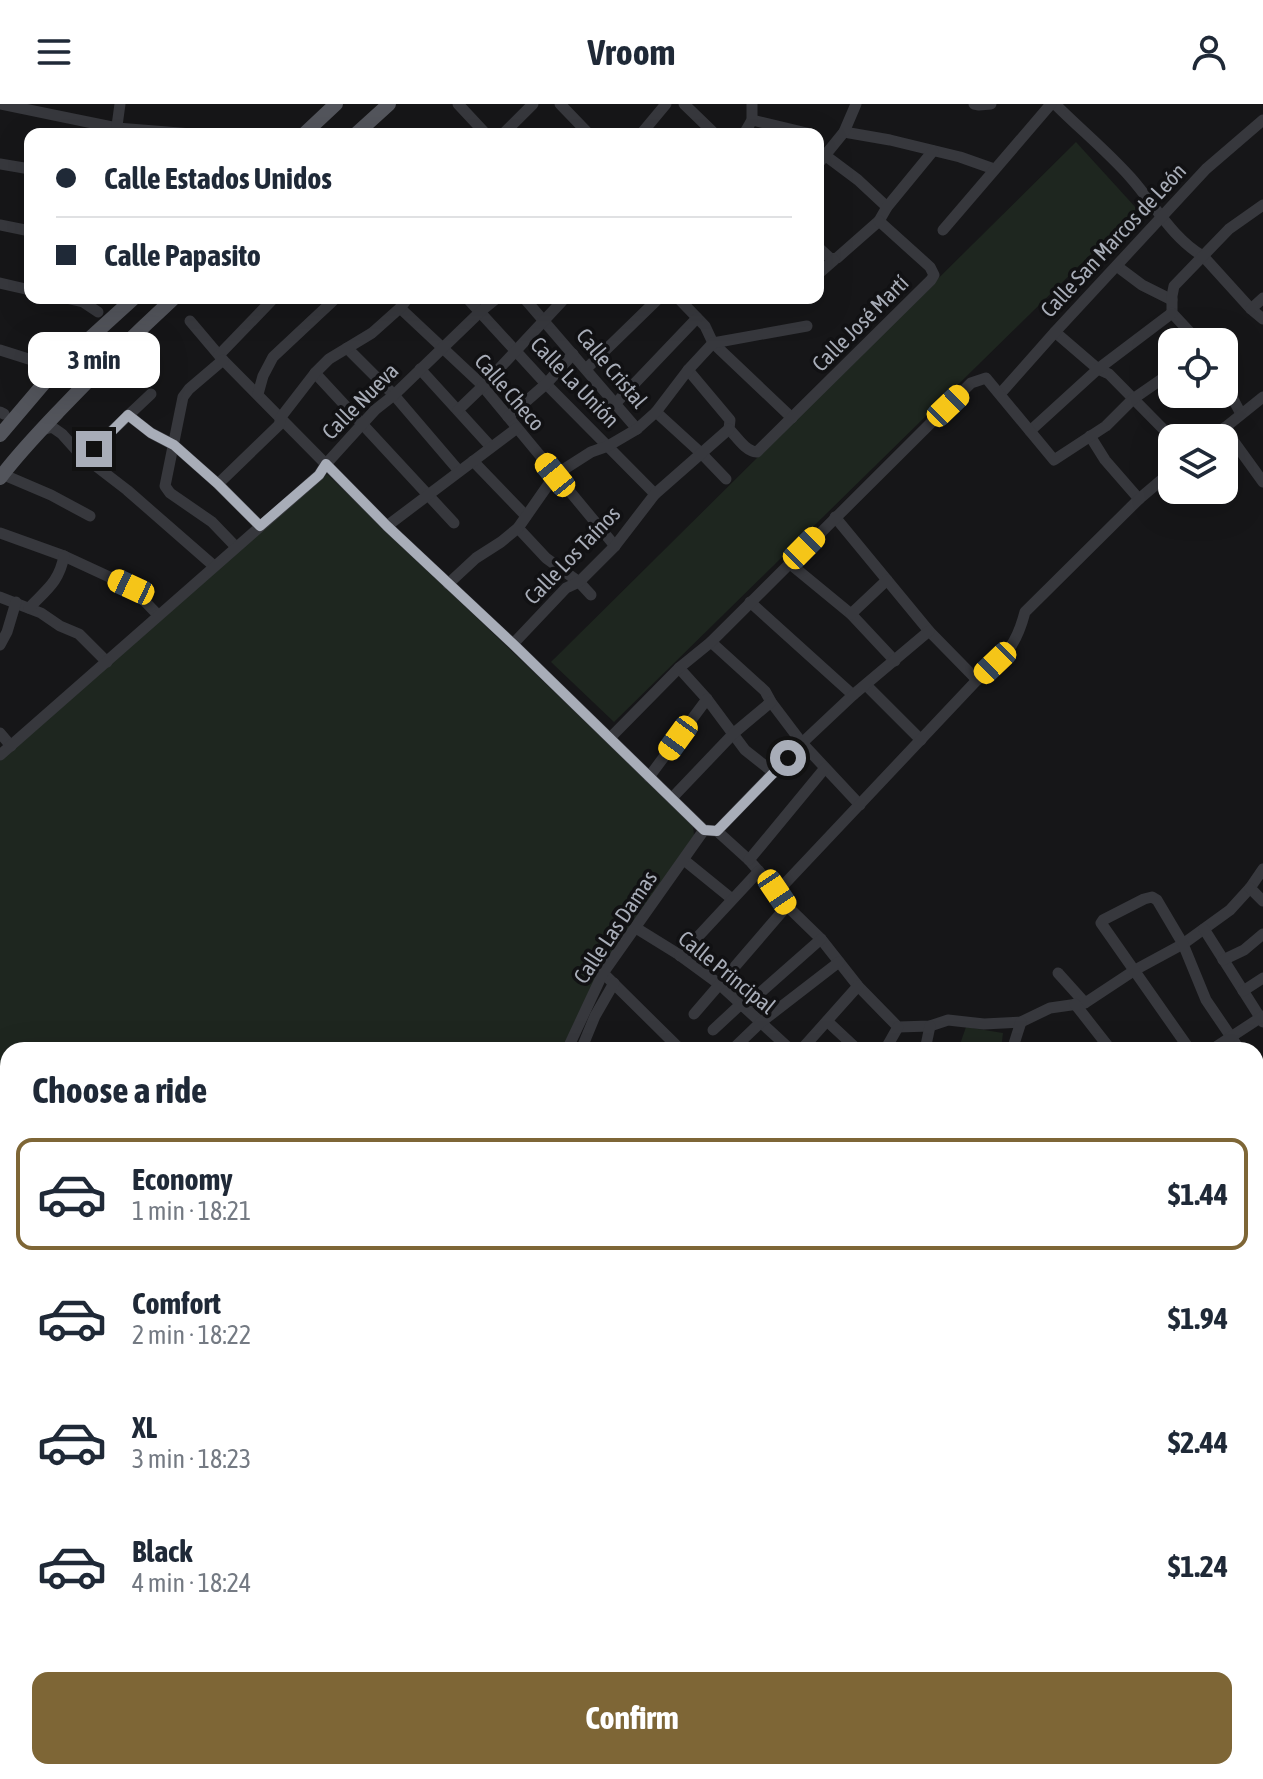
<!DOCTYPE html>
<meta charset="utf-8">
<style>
body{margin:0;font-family:"Asap Condensed",sans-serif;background:#f2f2f3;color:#1f2937;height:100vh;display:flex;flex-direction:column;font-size:30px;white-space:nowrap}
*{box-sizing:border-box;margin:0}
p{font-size:26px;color:#747a83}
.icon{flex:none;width:44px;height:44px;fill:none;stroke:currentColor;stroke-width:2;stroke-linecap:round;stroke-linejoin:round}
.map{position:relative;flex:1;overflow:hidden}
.sheet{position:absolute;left:0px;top:938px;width:1264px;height:738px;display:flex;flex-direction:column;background:#fff;border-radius:24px 24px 0 0;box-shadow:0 8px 32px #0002}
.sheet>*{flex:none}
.guide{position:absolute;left:24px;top:24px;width:800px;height:176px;border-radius:16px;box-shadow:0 8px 32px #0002;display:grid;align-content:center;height:176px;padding:0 32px;background:#fff}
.fabs{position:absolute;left:1158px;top:224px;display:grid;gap:16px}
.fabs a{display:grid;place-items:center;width:80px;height:80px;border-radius:16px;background:#fff;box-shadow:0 8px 32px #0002;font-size:40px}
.end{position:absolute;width:36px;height:36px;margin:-18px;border:10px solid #a8adb8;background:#111;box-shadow:0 0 0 4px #111}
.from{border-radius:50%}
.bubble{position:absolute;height:56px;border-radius:16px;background:#fff;box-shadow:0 8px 32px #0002;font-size:26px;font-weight:700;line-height:56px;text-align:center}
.car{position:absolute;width:24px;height:48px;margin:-24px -12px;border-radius:10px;box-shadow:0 0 6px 2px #0007;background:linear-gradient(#f5c518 24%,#345 0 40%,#f5c518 0 76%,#345 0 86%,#f5c518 0)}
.guide b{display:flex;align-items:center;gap:28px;height:76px;font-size:30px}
.guide b+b{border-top:2px solid #e0e1e3}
.guide i{width:20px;height:20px;background:#1f2937}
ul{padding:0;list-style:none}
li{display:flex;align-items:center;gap:24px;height:112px;margin:0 16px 12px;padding:0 16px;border:4px solid transparent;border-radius:16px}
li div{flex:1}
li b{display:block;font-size:30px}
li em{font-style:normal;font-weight:700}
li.selected{border-color:#7e6636}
li>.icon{width:72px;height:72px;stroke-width:1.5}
h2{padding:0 32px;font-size:36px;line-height:96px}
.cta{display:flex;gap:16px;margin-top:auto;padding:16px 32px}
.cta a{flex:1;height:92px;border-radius:16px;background:#7e6636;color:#fff;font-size:32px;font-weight:700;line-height:92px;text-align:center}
header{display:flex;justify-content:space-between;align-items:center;height:104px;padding:0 32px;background:#fff;font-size:36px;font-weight:700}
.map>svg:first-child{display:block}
</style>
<header><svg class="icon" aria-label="menu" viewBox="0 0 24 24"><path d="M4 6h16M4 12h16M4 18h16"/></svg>Vroom<svg class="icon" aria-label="person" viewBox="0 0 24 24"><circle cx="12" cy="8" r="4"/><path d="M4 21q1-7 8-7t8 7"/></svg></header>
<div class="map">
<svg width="1263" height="1675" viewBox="0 0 1263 1675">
<rect width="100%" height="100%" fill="#161618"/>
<g fill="#1e261f">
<polygon points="1076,38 1137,105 614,618 551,558"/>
<polygon points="327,370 690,718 693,722 694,731 626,832 563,946 8,946 8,1668 234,1668 220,1675 0,1675 0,654"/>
<polygon points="966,923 1003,929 1001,946 958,946"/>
<polygon points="248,1668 374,1668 364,1675 238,1675"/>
</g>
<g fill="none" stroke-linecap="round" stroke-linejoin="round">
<g stroke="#37383d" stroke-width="11">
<polyline points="0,0 117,24 192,30"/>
<polyline points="458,0 486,30"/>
<polyline points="560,0 589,30"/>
<polyline points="684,0 715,30"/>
<polyline points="974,0 979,1 991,0"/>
<path d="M1055,0C1080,25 1108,48 1131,74C1154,100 1173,135 1203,152L1251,205L1263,215"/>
<polyline points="752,16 811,30"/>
<polyline points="844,28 890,36 960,53 994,65"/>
<polyline points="116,29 120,0"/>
<polyline points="503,30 533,0"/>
<polyline points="641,30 666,0"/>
<polyline points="744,30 752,16 752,0"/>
<polyline points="826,52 858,76 887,103"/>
<polyline points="0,60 30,65"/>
<polyline points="818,60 844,28 856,0"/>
<polyline points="0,121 30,127"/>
<polyline points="943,126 1051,0"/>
<polyline points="818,143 831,155 837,154 879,117 887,103 933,47"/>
<polyline points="1118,163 1142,181 1172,196"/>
<polyline points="818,170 834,156"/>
<polyline points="0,179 30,186"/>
<polyline points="66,194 83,198 98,208"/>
<polyline points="467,194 546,280 655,390"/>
<polyline points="524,194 637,325"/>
<polyline points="678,194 705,222 713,239 792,314"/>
<polyline points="400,204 480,279 615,442"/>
<polyline points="1251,205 1263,194"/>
<polyline points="190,217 223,256 387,422 513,540 704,726 717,727 749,756 777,788 787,802 821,835 858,882 898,923 930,922 948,916 984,920 1021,918 1050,904 1085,899 1135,866 1183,840 1230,806 1250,784 1263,765"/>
<polyline points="1055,228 1098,265 1109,270 1172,334"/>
<polyline points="1199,238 1172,209 1172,192 1174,182 1229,125 1263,101"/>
<polyline points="347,244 394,291 459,367"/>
<polyline points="0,246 57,264"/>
<polyline points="219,251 274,194"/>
<polyline points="223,256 189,285 183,293 165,382 170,389 212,418 236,443"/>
<polyline points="420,265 491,343"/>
<polyline points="586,265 659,194"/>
<polyline points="688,266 730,316 729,325"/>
<polyline points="315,269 454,419"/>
<polyline points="1224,278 1241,310"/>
<polyline points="258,290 263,272 273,253 336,194"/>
<polyline points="1000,290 1055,228 1206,65 1263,16"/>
<polyline points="615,300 697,214"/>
<polyline points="458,306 482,283 565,194"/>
<polyline points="0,308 4,310"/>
<polyline points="656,308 702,350 726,375"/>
<polyline points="128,311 151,329 174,341 218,380 260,422"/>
<polyline points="508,313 546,280 573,250"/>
<polyline points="1224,324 1263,378"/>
<path d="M729,325C737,333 745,347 757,348L931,176L934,171L930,163L879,117"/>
<polyline points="42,326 52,323 62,330 79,349 127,386 214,462"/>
<polyline points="1030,327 1098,265 1172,209"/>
<polyline points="1090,332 1105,356 1139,395"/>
<polyline points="1212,334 1263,293"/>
<polyline points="87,354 100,338 151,290"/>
<polyline points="473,357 526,412"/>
<polyline points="2,370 51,391 90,412"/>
<polyline points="218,380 279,321 281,313 315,269 329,255 372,229 400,204 408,194"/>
<polyline points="835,413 929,527 977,576"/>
<polyline points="387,422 517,324"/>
<polyline points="518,424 546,454 579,478 591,491"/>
<polyline points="0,429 64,452 131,483 158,511"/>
<polyline points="789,459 851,510 895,557"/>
<polyline points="448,480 476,454 501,438 518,424 555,371 591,348 608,342 637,325 656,308 688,266 713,239 807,222"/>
<polyline points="0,493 41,509 60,522 79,530 107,558"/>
<polyline points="750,498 853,591"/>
<path d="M29,504C47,485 59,478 64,452"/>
<polyline points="851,510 887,476"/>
<polyline points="711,538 765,587 771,598 802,639 860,701"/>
<polyline points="513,540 566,484 579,478 615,442 655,390 729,325"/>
<polyline points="0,541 7,528 16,498"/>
<polyline points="679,564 707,595 745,646 774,669"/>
<polyline points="866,581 921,636"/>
<polyline points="0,629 11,642"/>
<polyline points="610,634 679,564 711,538 971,279 986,274 1054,356 1106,322 1133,295 1172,268"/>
<polyline points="0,651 319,371 326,360 375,306 394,291 481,207 497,194"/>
<polyline points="649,673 707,595"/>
<polyline points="672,694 734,629 771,598"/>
<polyline points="717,727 802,639 853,591 929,527"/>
<polyline points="684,756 732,795"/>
<polyline points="749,756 825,664"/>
<polyline points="1250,784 1263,797"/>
<path d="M777,788L977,576C1004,551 1015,546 1025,508L1139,395L1172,367"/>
<polyline points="636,824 678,850 719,880 791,946"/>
<polyline points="1204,825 1263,918"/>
<polyline points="680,852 759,767"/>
<polyline points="1223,856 1244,846 1263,830"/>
<polyline points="603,869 681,946"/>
<polyline points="1058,869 1085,899"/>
<polyline points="1243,887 1263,874"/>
<polyline points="1075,900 1111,946"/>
<polyline points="744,903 821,835"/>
<polyline points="694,910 787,802"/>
<polyline points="827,917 858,946"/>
<polyline points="713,926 741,900"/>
<polyline points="735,943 760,919 839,858"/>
<polyline points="567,946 603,869 704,726"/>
<polyline points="581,946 595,912 614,879"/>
<polyline points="801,946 858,882"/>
<polyline points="885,946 898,923"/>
<polyline points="925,946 930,922"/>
<polyline points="1012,946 1021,918"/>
<polyline points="1190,946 1101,819 1103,816 1144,795 1152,793 1157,796 1183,840 1206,896 1240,946"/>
<polyline points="1211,946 1263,912"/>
<polyline points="1256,966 1263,975"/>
<polyline points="1256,1024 1263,1019"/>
<polyline points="1256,1077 1263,1071"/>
<polyline points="1256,1131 1263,1140"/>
<polyline points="1256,1154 1263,1148"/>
<polyline points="1256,1209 1263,1204"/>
<polyline points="1256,1256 1263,1266"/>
<polyline points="1256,1319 1263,1313"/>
<polyline points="1256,1365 1263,1359"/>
<polyline points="1256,1413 1263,1408"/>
<polyline points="1256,1480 1263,1471"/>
<polyline points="1256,1615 1263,1608"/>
<polyline points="410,1668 417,1675"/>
<polyline points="863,1668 867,1675"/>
<polyline points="1073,1668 1079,1675"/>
<polyline points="508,1670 513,1675"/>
<polyline points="229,1675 240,1668"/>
<polyline points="376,1675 385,1668"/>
<polyline points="540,1675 547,1668"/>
<polyline points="637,1675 643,1668"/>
<polyline points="894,1675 901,1668"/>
<polyline points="1046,1675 1058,1668"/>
<polyline points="1198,1675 1205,1668"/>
</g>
<g stroke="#53555c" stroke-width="14">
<polyline points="304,30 336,0"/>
<polyline points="356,30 389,0"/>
<polyline points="0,331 57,264 134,194"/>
<path d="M0,374C17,351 38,329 58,308C95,269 134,231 174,194"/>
</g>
</g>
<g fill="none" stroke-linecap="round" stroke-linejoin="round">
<polyline stroke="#a8adb8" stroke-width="10" points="94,345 128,311 151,329 174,341 218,380 260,422 319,371 326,360 387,422 513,540 704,726 717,727 788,654"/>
</g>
<g text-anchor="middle" stroke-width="7" stroke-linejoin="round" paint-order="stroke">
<g font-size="22" fill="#a8adb8" stroke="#111113">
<text transform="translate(1113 136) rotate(-47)" y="8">Calle San Marcos de León</text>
<text transform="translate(860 219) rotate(-45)" y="8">Calle José Martí</text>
<text transform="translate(612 264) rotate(50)" y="8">Calle Cristal</text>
<text transform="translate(575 278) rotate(46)" y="8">Calle La Unión</text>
<text transform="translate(510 288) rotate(49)" y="8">Calle Checo</text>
<text transform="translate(360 297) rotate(-45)" y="8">Calle Nueva</text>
<text transform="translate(572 451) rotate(-46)" y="8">Calle Los Taínos</text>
<text transform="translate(615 823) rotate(-56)" y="8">Calle Las Damas</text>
<text transform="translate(727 868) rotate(39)" y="8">Calle Principal</text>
</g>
</g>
</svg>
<div class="fabs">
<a><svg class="icon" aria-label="locate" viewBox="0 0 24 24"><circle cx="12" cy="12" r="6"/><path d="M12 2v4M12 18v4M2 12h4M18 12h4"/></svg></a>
<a><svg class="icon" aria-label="layers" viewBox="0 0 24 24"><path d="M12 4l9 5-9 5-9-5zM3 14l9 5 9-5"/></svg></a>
</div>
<i class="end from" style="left:788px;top:654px"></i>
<i class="end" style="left:94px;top:345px"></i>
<div class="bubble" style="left:28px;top:228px;width:132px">3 min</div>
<i class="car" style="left:948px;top:302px;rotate:46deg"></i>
<i class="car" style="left:555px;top:371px;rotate:321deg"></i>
<i class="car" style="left:804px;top:444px;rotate:45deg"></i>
<i class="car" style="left:131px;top:483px;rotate:295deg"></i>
<i class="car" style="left:995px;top:559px;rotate:226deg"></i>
<i class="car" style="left:678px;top:634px;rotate:216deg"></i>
<i class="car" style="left:777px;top:788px;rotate:146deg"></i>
<div class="guide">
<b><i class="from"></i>Calle Estados Unidos</b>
<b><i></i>Calle Papasito</b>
</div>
<section class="sheet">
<h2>Choose a ride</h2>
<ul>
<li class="selected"><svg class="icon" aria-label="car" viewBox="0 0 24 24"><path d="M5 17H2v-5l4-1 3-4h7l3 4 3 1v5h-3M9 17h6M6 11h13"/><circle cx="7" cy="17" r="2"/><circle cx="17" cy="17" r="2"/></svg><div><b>Economy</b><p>1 min · 18:21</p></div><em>$1.44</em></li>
<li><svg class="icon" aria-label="car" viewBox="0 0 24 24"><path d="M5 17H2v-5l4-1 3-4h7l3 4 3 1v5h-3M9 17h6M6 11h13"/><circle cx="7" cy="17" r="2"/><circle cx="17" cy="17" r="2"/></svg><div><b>Comfort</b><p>2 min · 18:22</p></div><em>$1.94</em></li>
<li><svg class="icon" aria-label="car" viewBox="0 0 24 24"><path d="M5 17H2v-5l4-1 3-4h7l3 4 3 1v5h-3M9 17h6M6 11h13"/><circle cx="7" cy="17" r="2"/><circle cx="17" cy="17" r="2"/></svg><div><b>XL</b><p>3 min · 18:23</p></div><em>$2.44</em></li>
<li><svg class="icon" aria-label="car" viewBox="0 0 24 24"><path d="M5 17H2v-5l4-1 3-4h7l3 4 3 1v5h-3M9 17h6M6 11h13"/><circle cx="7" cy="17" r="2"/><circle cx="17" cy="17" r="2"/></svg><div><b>Black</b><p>4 min · 18:24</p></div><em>$1.24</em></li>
</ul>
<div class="cta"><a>Confirm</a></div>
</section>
</div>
